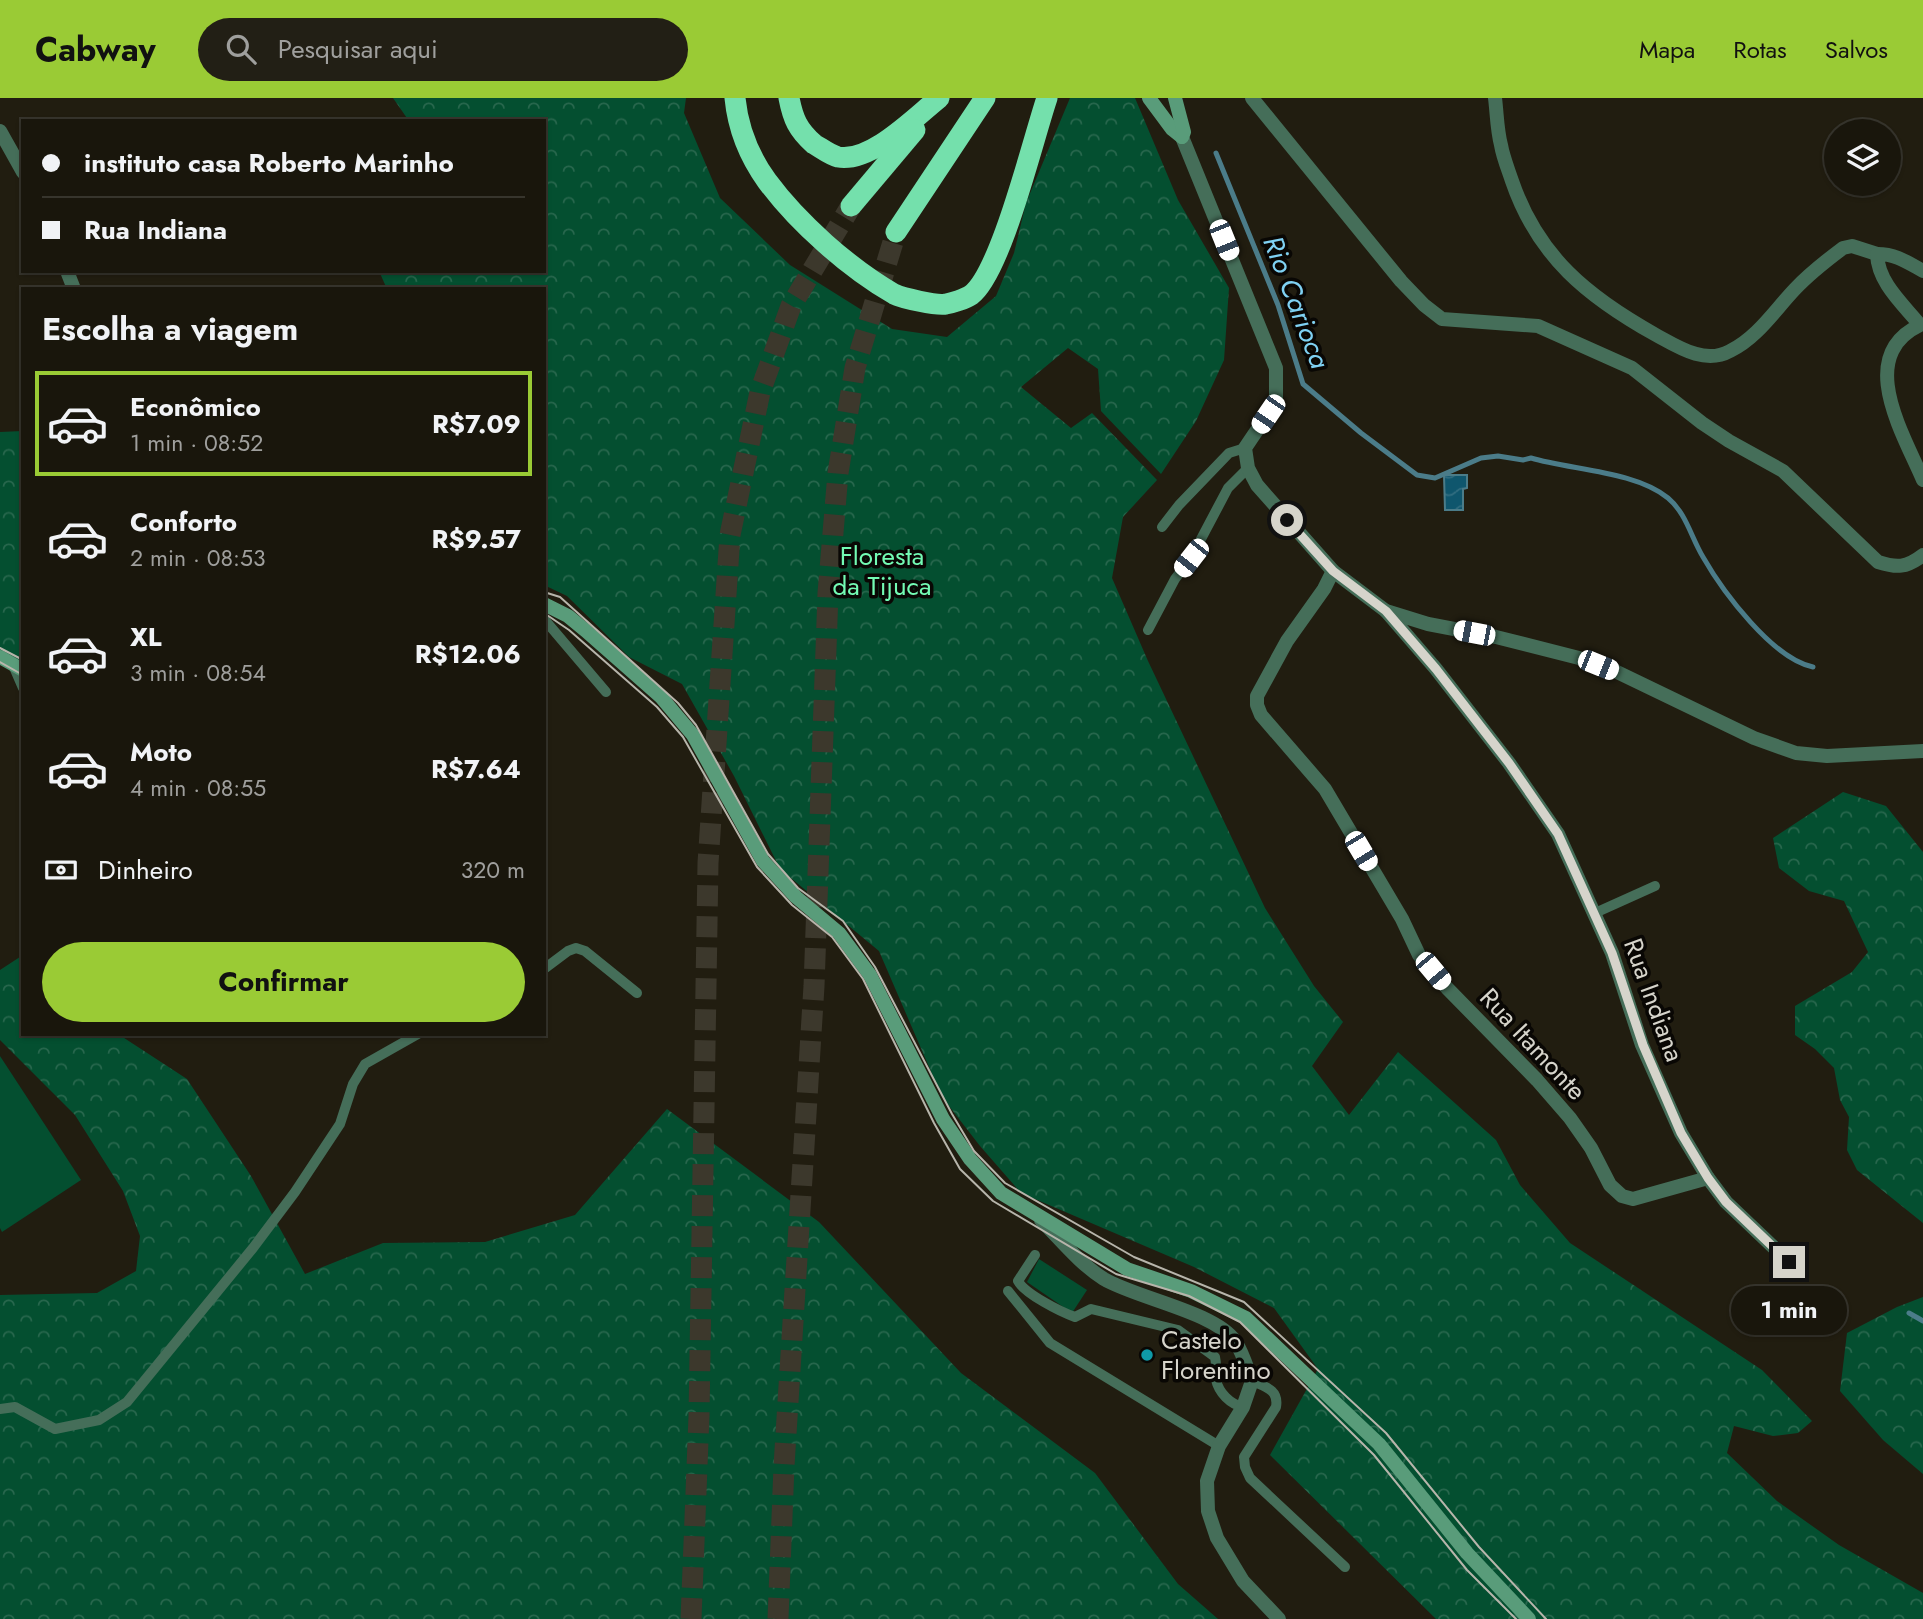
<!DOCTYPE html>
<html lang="pt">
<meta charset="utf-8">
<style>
body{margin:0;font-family:Jost,sans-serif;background:#221f15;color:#f1f3f6;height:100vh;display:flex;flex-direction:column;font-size:26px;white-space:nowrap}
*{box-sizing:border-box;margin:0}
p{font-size:23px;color:#9f9f9d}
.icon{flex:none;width:38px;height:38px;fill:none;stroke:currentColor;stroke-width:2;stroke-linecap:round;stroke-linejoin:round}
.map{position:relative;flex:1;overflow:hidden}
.drawer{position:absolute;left:21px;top:189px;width:525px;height:749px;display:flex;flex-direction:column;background:#19160c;border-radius:0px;box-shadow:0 2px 5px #0004,0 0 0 2px #37352d}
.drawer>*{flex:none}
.top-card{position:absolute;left:21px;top:21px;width:525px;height:154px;border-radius:0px;box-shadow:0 2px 5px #0004,0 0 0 2px #37352d;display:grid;align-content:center;height:154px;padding:0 21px;background:#19160c}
.controls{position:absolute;left:1824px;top:21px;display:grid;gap:14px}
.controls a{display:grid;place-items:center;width:77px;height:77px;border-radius:50%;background:#19160c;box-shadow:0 2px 5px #0004,0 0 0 2px #37352d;font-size:35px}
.end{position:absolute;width:32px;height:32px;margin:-16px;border:9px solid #d6d4cb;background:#111;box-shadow:0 0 0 4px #111}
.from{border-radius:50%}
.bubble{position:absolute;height:49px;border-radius:24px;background:#19160c;box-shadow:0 2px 5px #0004,0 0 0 2px #37352d;font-size:23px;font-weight:700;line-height:49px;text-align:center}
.car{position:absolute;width:21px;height:42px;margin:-21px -10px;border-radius:9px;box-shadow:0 0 5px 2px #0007;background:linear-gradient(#fff 24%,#345 0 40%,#fff 0 76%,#345 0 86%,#fff 0)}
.top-card b{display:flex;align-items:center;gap:24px;height:66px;font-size:26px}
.top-card b+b{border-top:2px solid #37352d}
.top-card i{width:18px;height:18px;background:#f1f3f6}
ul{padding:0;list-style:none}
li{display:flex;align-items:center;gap:21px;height:105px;margin:0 14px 10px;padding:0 7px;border:4px solid transparent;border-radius:0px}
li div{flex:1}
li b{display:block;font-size:26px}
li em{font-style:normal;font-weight:700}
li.current{border-color:#9acb35}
li>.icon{width:63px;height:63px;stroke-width:1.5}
h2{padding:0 21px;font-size:32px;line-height:84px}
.pay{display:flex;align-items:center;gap:18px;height:77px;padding:0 21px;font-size:26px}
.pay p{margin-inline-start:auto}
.button{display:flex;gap:14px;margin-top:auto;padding:14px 21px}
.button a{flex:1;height:80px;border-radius:42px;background:#9acb35;color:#111;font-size:28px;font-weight:700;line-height:80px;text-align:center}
header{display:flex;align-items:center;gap:42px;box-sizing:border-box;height:98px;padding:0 35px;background:#9acb35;color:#111}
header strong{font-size:33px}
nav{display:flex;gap:38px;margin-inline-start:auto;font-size:24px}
.search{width:490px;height:63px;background:#221f15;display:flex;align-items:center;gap:18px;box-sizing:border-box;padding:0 24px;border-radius:38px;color:#9f9f9d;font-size:26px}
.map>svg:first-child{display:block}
</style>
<header>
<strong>Cabway</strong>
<div class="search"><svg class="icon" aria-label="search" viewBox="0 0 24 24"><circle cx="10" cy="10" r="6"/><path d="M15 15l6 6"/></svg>Pesquisar aqui</div>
<nav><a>Mapa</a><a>Rotas</a><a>Salvos</a></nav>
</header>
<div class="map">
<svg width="1923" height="1521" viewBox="0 0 1923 1521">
<defs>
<pattern id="forest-crowns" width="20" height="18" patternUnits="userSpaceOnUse" patternTransform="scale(1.75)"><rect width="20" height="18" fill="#044f30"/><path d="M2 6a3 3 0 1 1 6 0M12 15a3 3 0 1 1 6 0" fill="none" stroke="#28674d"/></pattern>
<pattern id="water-waves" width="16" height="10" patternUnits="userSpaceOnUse" patternTransform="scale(1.75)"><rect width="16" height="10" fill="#0f566d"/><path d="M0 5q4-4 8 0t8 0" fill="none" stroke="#316d80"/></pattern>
</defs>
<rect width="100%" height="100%" fill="#211d10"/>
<g fill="url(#forest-crowns)">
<polygon points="393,0 686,0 684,15 720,100 790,167 892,231 947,239 996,198 1014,155 1026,105 1070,0 1135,0 1178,102 1229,190 1224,262 1196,323 1161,376 1101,313 1098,271 1068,250 1021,289 1071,330 1092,315 1157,382 1123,419 1112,480 1148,563 1265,810 1314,888 1343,924 1312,968 1349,1017 1398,954 1496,1042 1520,1087 1570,1145 1762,1272 1812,1323 1798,1335 1773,1338 1734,1328 1727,1355 1777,1403 1839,1447 1923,1495 1923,1521 1436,1521 1270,1357 1318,1271 1274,1210 1194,1169 1021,1095 980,1048 942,999 879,853 780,771 734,678 682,586 629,559 567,498 544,487 544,191 387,191 379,173 544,173 544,23 409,23"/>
<polygon points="23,333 23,567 0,556 0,334"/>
<polygon points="1843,694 1886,708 1923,754 1923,1125 1857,1072 1847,1052 1849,1019 1840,1002 1834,970 1815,951 1795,937 1795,908 1852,874 1868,854 1844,803 1809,793 1779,770 1773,740"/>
<polygon points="23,857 23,936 118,936 187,981 251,1078 305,1176 383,1145 485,1144 575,1117 667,1011 819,1124 961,1275 1095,1375 1178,1486 1218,1521 0,1521 0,1197 97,1195 136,1173 140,1138 123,1093 75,1017 0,942 0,872"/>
<polygon points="1923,1199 1923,1376 1883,1342 1840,1293 1847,1235 1897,1209"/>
</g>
<g fill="#044f30">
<polygon points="0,958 81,1082 2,1134 0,1130"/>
<polygon points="1039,1161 1087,1192 1072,1215 1027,1184"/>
</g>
<polygon fill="url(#water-waves)" stroke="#4b7c89" stroke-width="2" points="1444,377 1467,377 1467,390 1463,391 1463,412 1445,412"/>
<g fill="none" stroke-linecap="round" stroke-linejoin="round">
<g stroke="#4b7c89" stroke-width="5">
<path d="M1216,55L1278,207L1303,286L1361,335L1417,377L1435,380L1481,360L1498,358L1523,362L1531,360C1571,372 1635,373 1668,400C1686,415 1691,439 1703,459C1723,494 1773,561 1813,569"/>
<polyline points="1909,1215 1923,1223"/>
</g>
<g stroke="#3c382c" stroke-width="21" stroke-dasharray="21 10" stroke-linecap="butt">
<polyline points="691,1521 699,1318 708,765 730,437 760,294 791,208 851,108"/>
<polyline points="778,1521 784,1368 814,888 828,495 838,375 855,270 896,134"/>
</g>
<g stroke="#456e59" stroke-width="10">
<polyline points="1162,429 1179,407 1229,355 1245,350"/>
<polyline points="544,521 606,594"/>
<polyline points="1148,532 1175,481 1191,460 1228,390 1248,370"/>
<polyline points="13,567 23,590"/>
<polyline points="1595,815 1655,788"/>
<polyline points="544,871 568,853 576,850 585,853 637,895"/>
<path d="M1035,1157L1018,1183C1025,1196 1061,1214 1075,1219L1091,1211L1178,1232L1215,1259C1217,1267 1215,1274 1216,1282C1219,1295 1230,1306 1243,1309"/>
<polyline points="1008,1193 1050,1245 1219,1348"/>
<path d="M1252,1283C1266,1289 1279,1292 1276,1309L1244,1359L1245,1369L1250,1380L1345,1469"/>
<polyline points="0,1311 15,1309 55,1331 99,1322 127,1304 253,1150 295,1094 340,1026 353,986 365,966 418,936"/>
</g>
<g stroke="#456e59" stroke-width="14">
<path d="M1252,0L1401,183L1424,207L1442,221L1538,228L1632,270L1702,325L1729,343L1783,373L1878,464C1897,470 1906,470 1923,457"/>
<path d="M1495,0C1497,16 1497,32 1501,47C1503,59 1508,71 1512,83C1538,159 1588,199 1656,237C1678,249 1705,267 1730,253C1757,240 1775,212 1795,191C1809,176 1827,162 1843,150L1852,148L1877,156"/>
<polyline points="0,33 23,74"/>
<polyline points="1182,39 1276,270 1276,304 1245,350 1248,370 1257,387 1333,473 1386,513 1428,526 1496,539 1579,560 1617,574 1754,640 1796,655 1827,658 1923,653"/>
<polyline points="67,173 74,191"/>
<path d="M1923,173C1907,164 1896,156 1877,156C1878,185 1903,206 1920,227C1855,258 1903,335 1923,382"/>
<polyline points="1333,473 1324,491 1287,543 1257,598 1257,607 1261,617 1325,691 1402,821 1419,857 1447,890 1537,982 1570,1020 1591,1050 1610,1087 1622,1098 1633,1101 1708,1080"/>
<polyline points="1386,513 1436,571 1509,665 1558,736 1612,855 1642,947 1681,1035 1708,1080 1726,1104 1789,1164"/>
<path d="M1041,1122C1061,1142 1080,1166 1104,1181C1136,1200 1215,1214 1235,1243C1243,1255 1247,1270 1252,1283L1243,1309L1219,1348L1207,1383L1208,1413L1217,1440L1243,1483L1279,1521"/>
</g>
<g stroke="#599c7a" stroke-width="14">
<polyline points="1149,0 1172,31 1182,39"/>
<polyline points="1175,0 1184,34 1182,39"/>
<polyline points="544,506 568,518 585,532 661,599 693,637 763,763 796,799 839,835 870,877 943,1021 970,1061 1001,1095 1127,1171 1191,1193 1246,1220 1379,1346 1467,1455 1529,1521"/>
<polyline points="0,559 23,572"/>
</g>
<g stroke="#74e0ac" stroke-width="21">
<path d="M735,0C738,31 749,58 767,83C798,125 849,170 894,196C902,200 937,208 946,206C952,205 965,201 971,197C1001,175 1033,41 1047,0"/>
<path d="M789,0C793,21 798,32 814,46C821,50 830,57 838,59C871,65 915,19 939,0"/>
<polyline points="851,108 915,32"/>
<polyline points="896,134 985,0"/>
</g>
<g stroke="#b7b5ab" stroke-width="2">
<polyline points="544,494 560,499 678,605 696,627 768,756 798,790 843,823 875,869 952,1016 974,1053 1005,1085 1134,1159 1244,1204 1386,1335 1479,1449 1546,1521"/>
<polyline points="544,515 569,532 657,609 683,639 757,769 792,807 832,839 863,881 934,1025 960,1071 993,1103 1116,1176 1189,1198 1240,1224 1374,1357 1467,1472 1516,1521"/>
<polyline points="0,550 23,562"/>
<polyline points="0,564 23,577"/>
</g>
</g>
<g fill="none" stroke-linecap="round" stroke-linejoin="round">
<polyline stroke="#d6d4cb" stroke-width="9" points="1287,422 1333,473 1386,513 1436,571 1509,665 1558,736 1612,855 1643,947 1681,1035 1708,1080 1726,1104 1789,1164"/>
</g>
<circle fill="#0f9aa8" stroke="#090704" stroke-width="2.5" cx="1147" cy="1257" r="7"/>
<g text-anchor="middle" stroke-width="7" stroke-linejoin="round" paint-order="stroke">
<g font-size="26" fill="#73fbb4" stroke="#090704">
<text x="882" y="467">Floresta<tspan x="882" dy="30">da Tijuca</tspan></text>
</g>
<g font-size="26" fill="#d6d4cb" stroke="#090704">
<text transform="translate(1654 902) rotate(70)" y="9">Rua Indiana</text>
<text transform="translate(1533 946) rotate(47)" y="9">Rua Itamonte</text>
</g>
<g font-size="26" fill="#d6d4cb" stroke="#090704" text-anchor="start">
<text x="1161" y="1251">Castelo<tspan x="1161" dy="30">Florentino</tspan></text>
</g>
<g font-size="28" font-style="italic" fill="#7fd1f3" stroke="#090704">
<text transform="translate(1297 204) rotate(69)" y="10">Rio Carioca</text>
</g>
</g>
</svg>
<div class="controls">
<a><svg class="icon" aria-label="layers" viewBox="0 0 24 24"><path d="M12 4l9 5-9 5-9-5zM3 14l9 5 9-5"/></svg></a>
</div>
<i class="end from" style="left:1287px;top:422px"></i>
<i class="end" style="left:1789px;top:1164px"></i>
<div class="bubble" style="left:1731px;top:1188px;width:116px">1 min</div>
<i class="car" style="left:1224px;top:142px;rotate:158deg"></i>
<i class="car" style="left:1268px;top:316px;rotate:214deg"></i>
<i class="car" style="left:1191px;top:460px;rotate:218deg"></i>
<i class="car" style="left:1474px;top:535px;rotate:281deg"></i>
<i class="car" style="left:1598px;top:567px;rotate:112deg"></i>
<i class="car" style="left:1361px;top:753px;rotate:149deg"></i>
<i class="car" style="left:1433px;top:873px;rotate:140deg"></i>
<div class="top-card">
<b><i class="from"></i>instituto casa Roberto Marinho</b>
<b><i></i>Rua Indiana</b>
</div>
<section class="drawer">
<h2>Escolha a viagem</h2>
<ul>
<li class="current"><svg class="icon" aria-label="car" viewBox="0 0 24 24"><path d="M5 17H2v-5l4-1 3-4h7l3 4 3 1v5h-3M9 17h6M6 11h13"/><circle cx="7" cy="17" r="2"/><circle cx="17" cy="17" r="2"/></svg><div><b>Econômico</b><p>1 min · 08:52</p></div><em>R$7.09</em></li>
<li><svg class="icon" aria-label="car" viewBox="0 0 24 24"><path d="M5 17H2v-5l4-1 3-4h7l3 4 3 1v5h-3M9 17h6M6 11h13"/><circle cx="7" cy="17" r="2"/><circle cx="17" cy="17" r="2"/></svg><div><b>Conforto</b><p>2 min · 08:53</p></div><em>R$9.57</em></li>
<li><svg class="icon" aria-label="car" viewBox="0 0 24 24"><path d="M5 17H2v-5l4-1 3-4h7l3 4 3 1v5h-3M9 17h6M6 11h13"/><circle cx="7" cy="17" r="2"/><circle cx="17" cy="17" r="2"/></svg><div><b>XL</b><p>3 min · 08:54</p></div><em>R$12.06</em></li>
<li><svg class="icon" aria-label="car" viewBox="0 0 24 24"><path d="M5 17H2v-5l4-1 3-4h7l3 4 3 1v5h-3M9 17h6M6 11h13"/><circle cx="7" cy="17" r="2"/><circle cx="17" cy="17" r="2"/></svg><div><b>Moto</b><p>4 min · 08:55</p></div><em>R$7.64</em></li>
</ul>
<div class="pay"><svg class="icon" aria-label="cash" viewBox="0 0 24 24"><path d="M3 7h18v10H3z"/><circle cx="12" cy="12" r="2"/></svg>Dinheiro<p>320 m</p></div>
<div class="button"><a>Confirmar</a></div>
</section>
</div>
